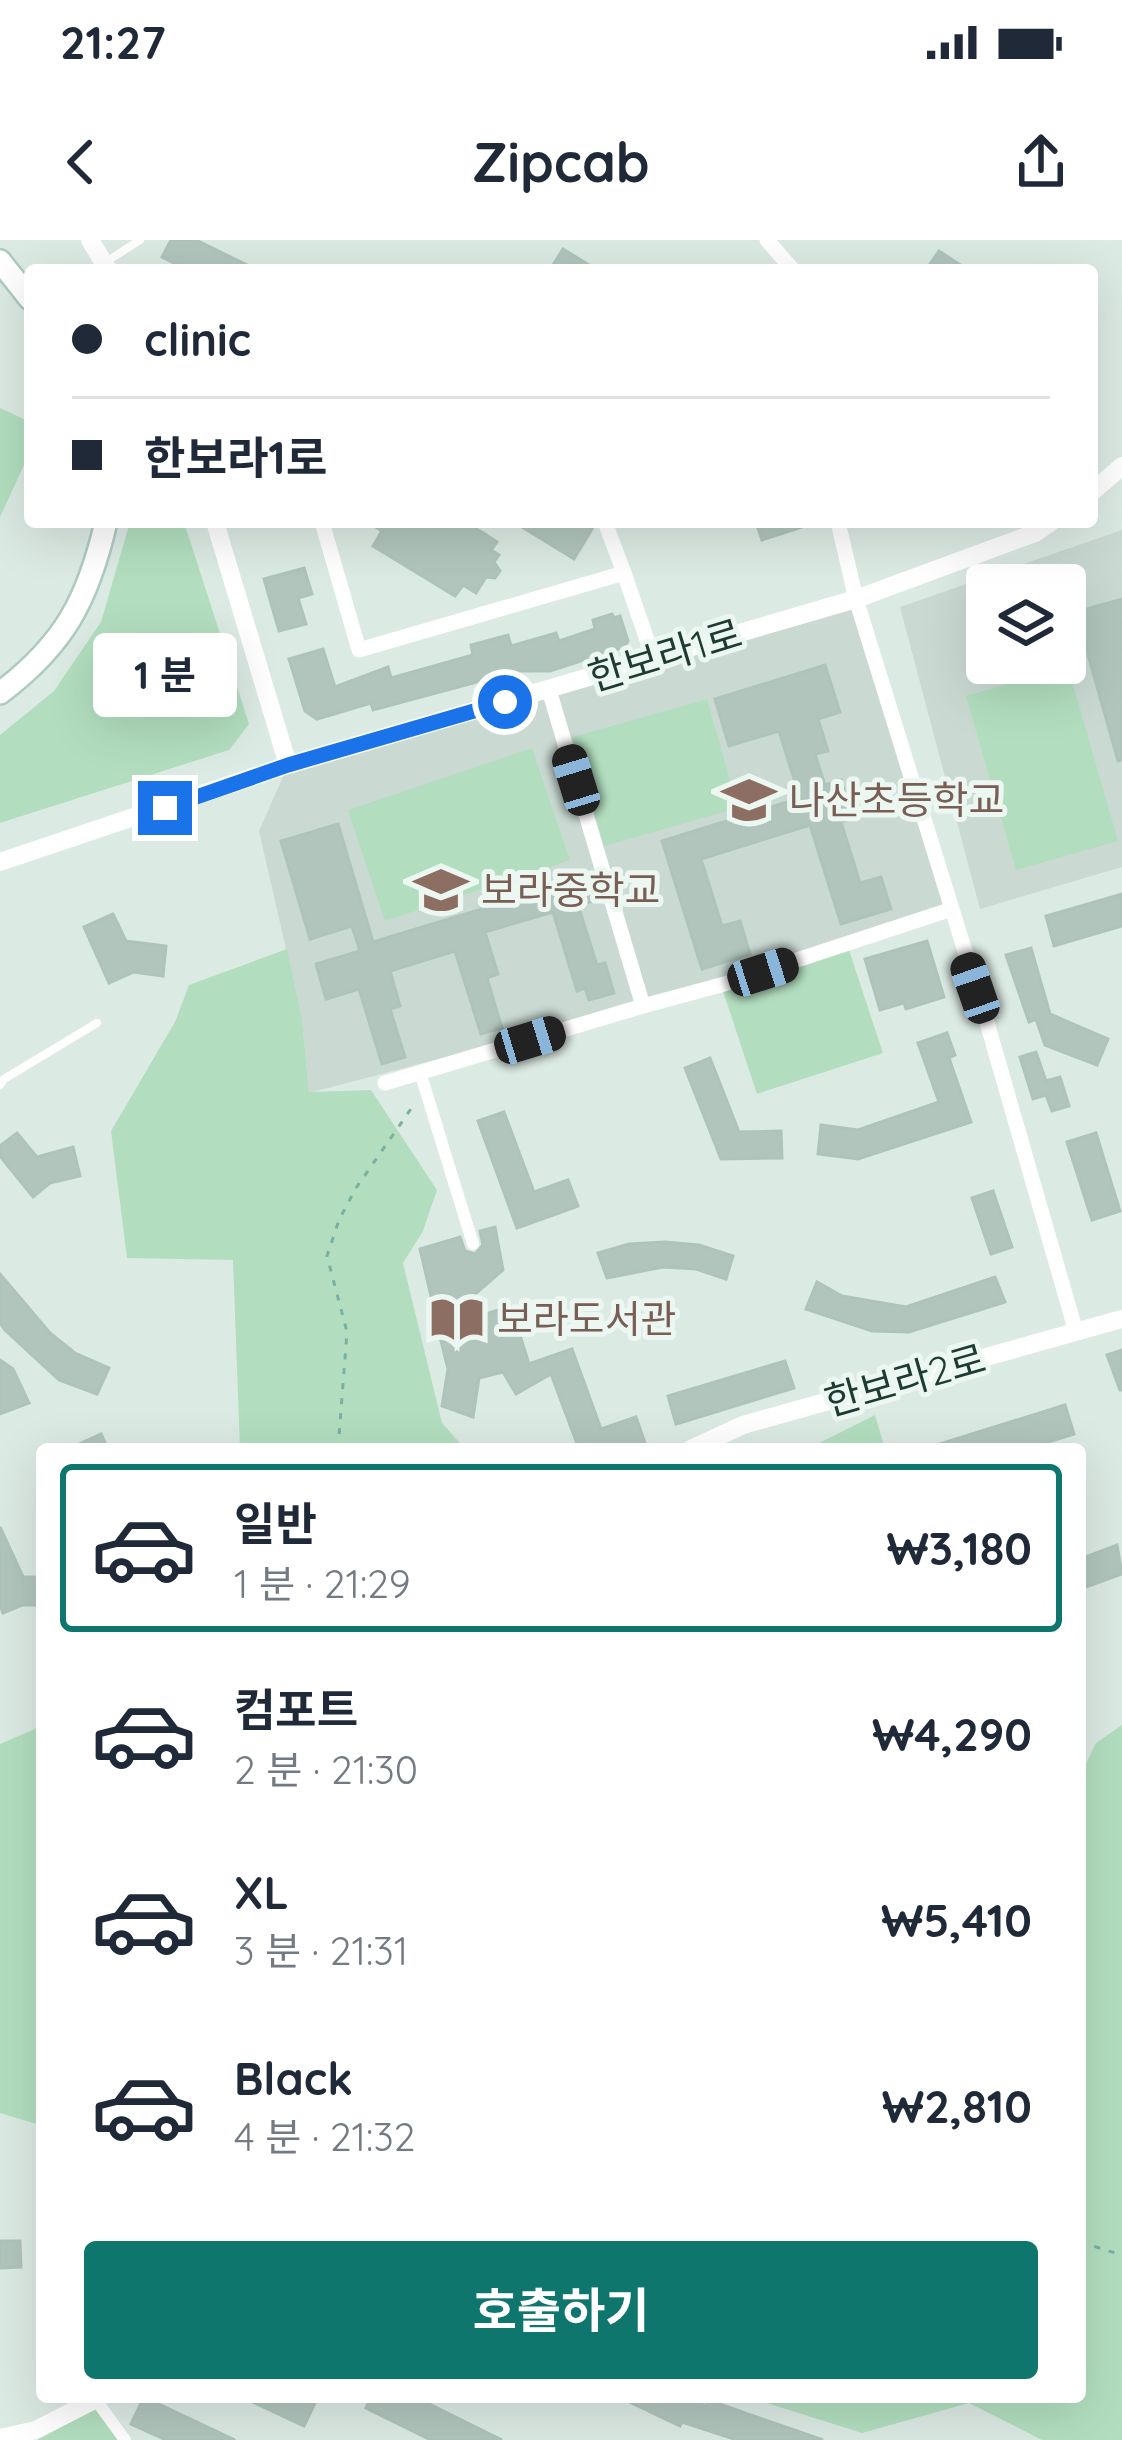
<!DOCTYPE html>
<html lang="ko">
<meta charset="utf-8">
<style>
body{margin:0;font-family:Quicksand,"Noto Sans KR",sans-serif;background:#f6f6f7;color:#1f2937;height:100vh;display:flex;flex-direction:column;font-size:45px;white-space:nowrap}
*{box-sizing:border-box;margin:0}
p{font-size:39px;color:#747a83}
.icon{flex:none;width:66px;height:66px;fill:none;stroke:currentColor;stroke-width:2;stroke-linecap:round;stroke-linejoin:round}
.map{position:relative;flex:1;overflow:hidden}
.side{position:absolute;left:36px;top:1203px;width:1050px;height:960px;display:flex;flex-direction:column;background:#fff;border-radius:12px;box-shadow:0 12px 48px #0002}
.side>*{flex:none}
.banner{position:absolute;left:24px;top:24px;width:1074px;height:264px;border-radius:12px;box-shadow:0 12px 48px #0002;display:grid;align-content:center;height:264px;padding:0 48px;background:#fff}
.buttons{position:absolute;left:966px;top:324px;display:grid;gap:24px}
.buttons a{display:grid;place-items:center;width:120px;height:120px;border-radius:12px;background:#fff;box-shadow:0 12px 48px #0002;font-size:60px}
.end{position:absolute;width:54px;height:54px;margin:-27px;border:15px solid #1a73e8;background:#fff;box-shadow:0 0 0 6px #fff}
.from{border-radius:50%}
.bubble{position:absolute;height:84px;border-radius:12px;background:#fff;box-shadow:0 12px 48px #0002;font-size:39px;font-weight:700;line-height:84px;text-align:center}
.car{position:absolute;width:36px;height:72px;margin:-36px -18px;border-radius:15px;box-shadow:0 0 9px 3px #0007;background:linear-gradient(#222 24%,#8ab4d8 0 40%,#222 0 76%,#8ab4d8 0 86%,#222 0)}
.banner b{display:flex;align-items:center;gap:42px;height:114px;font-size:45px}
.banner b+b{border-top:3px solid #e0e1e3}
.banner i{width:30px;height:30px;background:#1f2937}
ul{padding:21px 0 0;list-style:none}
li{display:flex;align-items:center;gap:36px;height:168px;margin:0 24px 18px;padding:0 24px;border:6px solid transparent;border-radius:12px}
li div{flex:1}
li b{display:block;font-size:45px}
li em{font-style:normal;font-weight:700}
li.active{border-color:#0f766e}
li>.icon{width:108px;height:108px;stroke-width:1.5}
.action{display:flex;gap:24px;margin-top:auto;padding:24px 48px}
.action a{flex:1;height:138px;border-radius:12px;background:#0f766e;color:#fff;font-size:48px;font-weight:700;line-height:138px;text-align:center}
.status{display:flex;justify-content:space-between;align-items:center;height:84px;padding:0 60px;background:#fff;direction:ltr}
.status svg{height:33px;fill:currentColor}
header{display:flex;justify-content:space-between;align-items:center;height:156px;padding:0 48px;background:#fff;font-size:54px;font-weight:700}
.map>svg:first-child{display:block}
</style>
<div class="status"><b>21:27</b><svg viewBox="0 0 49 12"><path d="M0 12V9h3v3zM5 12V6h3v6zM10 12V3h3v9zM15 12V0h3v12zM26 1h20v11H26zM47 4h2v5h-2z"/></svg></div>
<header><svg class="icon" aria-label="back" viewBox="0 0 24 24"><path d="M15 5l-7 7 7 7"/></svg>Zipcab<svg class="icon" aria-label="share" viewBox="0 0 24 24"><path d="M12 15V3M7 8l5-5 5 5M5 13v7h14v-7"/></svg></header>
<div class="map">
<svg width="1122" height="2200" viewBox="0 0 1122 2200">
<rect width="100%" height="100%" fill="#dceae4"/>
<g fill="#cadad3" fill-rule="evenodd">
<path d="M1122,290V627L980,669L900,367ZM987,345H1065V423H987Z"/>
<polygon points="856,359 949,670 721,745 309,853 302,779 259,591 288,525"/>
</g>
<g fill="#b2debf">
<polygon points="0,168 30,182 30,212 0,277"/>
<polygon points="130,282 184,282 249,484 229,510 0,583 0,495 54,451 101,382"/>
<polygon points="1068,427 1118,601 1016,630 966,456"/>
<polygon points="707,459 738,568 604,606 573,497"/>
<polygon points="532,508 570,620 385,681 348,570"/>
<polygon points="847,704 883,813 757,854 721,745"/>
<polygon points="287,709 302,779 309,852 371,850 437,950 423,991 403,1023 442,1183 465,1209 240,1209 233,1020 127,1018 111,891 175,782 189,745"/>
<polygon points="875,1175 885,1209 807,1209"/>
<polygon points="1122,1485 1122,2200 1042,2200 969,2163 862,2193 748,2157 1080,2157 1080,1536 1096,1503"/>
<polygon points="42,1486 42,1881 37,1884 0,1873 0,1504"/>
<polygon points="96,2160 125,2200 38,2200 36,2190"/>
</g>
<g fill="#b1c5bd" stroke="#aec4bb" stroke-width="3">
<polygon points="171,0 196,0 257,30 188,30 162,17"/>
<polygon points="563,9 597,30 550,30"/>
<polygon points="939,11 968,30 926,30"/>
<polygon points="368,282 406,282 417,289 421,282 427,282 439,289 466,282 497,302 491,310 499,315 494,322 500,331 495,338 486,337 476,353 463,345 455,356 373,306 382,291"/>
<polygon points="514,282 581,282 592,289 574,319"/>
<polygon points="756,282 807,282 808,285 762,300"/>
<polygon points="304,328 312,354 298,358 306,384 279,391 264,339"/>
<polygon points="1122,359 1122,520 1118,521 1076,372"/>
<polygon points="612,374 614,378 620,376 628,401 624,407 550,431 518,431 373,470 371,463 317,479 305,471 289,419 323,409 335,447 388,427 391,438 473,415 471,405 508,395 511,406 556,393 559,401 595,389 593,380"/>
<polygon points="825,425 840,472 818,479 828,511 815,514 825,545 841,540 847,561 866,555 872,572 841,582 860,643 881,637 891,669 841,684 810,585 701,619 722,686 740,681 750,714 702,729 662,601 800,558 779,491 729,506 715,459"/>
<polygon points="338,584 373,702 482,669 480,665 585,633 594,661 578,665 597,725 605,723 614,753 589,760 585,748 577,751 553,672 485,692 498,734 487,738 502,788 481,794 455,711 390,731 400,766 390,769 405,817 382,824 359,749 326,759 316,724 360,711 352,686 310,699 281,601"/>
<polygon points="1122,654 1122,686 1054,706 1046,676"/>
<polygon points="113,674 126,701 166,706 163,736 134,732 109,743 84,687"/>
<polygon points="927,701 944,757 906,769 904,763 880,770 865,719"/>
<polygon points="1031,708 1050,774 1108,799 1097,825 1045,805 1036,779 1029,782 1006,715"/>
<polygon points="947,793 955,815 949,818 971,882 858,919 818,914 821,885 858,890 939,862 918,803"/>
<polygon points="1036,812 1046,841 1060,837 1069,866 1052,871 1046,855 1033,859 1020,817"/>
<polygon points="710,818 739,892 781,891 782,918 721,919 685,828"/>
<polygon points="504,872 534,952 568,940 578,966 517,988 478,881"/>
<polygon points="17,893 37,917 73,907 80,936 50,943 33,957 0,916 0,906"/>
<polygon points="1096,893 1120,971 1092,980 1067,902"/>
<polygon points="993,951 1012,1007 991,1014 972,958"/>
<polygon points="495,987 503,1030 438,1086 420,1009 460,997 465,1011 475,1014 483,1005 480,991"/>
<polygon points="665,1002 699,1005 733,1016 726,1039 696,1029 663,1027 607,1038 598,1013 629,1004"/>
<polygon points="0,1034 50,1093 75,1113 109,1128 97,1154 59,1140 5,1090 0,1083"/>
<polygon points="995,1037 1005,1062 909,1092 872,1091 806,1069 817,1042 842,1056 906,1067"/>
<polygon points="511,1066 529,1124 572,1109 601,1189 636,1177 645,1203 628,1209 579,1209 551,1134 516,1154 503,1132 479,1138 473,1177 442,1166 448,1129 438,1089"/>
<polygon points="1122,1110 1122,1150 1120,1150 1107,1115"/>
<polygon points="0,1120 13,1129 29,1163 0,1174"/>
<polygon points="785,1121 794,1148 676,1184 668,1156"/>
<polygon points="1065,1165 1074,1194 1026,1209 933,1209 933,1206"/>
<polygon points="101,1194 108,1209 68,1209"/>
<polygon points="0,1287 23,1337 42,1337 42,1365 22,1365 3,1373 0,1365"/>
<polygon points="1117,1305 1122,1334 1080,1349 1080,1319"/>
<polygon points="0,2001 20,2001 21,2027 0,2028"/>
<polygon points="144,2157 235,2200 166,2200 131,2184"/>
<polygon points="242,2157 318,2157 304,2186"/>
<polygon points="371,2157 415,2157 502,2200 431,2200 366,2168"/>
<polygon points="619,2157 687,2157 706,2166 708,2160 823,2200 737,2200 682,2182 680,2186"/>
</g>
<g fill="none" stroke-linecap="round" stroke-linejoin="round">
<defs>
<g id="secondary">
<polyline points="0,21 30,59"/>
<path d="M0,453C64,405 88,360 106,282"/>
</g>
</defs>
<use href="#secondary" stroke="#aecbc1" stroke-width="26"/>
<g stroke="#79b1a1" stroke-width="3" stroke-dasharray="6 9" stroke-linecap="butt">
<polyline points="338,1209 347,1092 327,1016 339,980 356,948 413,866"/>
<polyline points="1080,2002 1122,2015"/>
</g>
<g stroke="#fff" stroke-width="8">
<polyline points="106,22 140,0"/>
<polyline points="0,845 4,839 97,783"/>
</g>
<g stroke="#fff" stroke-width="12">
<polyline points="420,832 473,1004"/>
<polyline points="96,2160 125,2200"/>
</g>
<g stroke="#fff" stroke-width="15">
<polyline points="767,0 793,30"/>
<polyline points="322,282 359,410 624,333 654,420"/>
<polyline points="605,282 624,333"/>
<polyline points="838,282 856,359 986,779 1076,1092"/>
<polyline points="643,766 721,745 949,670"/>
<polyline points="385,843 643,766 549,450"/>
</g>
<g stroke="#fff" stroke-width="18">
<polyline points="90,0 108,30"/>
<polyline points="1092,252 1122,226"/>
<polyline points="215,282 288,525"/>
<polyline points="0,622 288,525 856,359 1035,293 1051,282"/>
<polyline points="691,1209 743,1185 1122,1079"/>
<polyline points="0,2198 36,2190 100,2157"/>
</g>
<use href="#secondary" stroke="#fff" stroke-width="21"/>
</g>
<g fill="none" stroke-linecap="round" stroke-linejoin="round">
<polyline stroke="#1a73e8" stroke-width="15" points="165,568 288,525 505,462"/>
</g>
<defs>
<symbol id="school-bare" viewBox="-9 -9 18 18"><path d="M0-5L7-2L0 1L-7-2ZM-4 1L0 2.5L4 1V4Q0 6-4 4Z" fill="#8d6e63" stroke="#ecf7f2" stroke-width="2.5" paint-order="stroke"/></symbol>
<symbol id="library-bare" viewBox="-9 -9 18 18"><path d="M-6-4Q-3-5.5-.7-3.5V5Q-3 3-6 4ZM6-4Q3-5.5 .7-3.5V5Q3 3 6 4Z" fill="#8d6e63" stroke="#ecf7f2" stroke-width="2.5" paint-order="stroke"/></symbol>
</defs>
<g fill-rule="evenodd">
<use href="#school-bare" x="711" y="522" width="76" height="76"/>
<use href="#school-bare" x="403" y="612" width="76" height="76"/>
<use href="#library-bare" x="419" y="1041" width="76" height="76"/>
</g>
<g text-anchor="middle" stroke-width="10" stroke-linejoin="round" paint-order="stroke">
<g font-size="39" fill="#1d3a33" stroke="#ecf7f2">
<text transform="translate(665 415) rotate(-17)" y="14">한보라1로</text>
<text transform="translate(905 1140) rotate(-16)" y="14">한보라2로</text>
</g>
<g font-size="39" fill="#785e54" stroke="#ecf7f2" text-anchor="start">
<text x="789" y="574">나산초등학교</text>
<text x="481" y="664">보라중학교</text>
<text x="497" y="1093">보라도서관</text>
</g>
</g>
</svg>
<div class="buttons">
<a><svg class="icon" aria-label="layers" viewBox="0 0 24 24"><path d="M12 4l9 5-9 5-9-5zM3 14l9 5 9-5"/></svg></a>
</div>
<i class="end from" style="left:505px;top:462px"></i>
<i class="end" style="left:165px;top:568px"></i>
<div class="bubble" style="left:93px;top:393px;width:144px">1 분</div>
<i class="car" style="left:576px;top:540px;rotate:343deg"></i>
<i class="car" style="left:763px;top:732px;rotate:72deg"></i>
<i class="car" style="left:975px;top:748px;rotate:341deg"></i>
<i class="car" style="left:530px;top:800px;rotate:73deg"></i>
<div class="banner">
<b><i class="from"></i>clinic</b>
<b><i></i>한보라1로</b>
</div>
<section class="side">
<ul>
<li class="active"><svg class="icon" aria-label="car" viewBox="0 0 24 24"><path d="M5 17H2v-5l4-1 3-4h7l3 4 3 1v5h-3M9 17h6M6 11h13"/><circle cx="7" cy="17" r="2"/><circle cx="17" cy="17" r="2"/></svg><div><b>일반</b><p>1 분 · 21:29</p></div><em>₩3,180</em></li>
<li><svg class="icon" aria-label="car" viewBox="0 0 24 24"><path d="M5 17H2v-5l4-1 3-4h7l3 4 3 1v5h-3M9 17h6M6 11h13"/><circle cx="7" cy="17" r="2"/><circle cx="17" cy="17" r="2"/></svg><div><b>컴포트</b><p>2 분 · 21:30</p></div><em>₩4,290</em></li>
<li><svg class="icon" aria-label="car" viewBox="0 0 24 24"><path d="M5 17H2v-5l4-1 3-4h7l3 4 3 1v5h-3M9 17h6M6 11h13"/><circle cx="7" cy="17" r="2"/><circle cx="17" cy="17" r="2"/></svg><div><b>XL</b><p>3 분 · 21:31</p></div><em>₩5,410</em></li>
<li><svg class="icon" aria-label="car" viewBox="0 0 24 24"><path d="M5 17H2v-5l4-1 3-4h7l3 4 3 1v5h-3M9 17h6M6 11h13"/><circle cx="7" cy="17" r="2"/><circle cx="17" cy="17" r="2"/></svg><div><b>Black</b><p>4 분 · 21:32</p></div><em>₩2,810</em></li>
</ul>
<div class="action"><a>호출하기</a></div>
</section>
</div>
